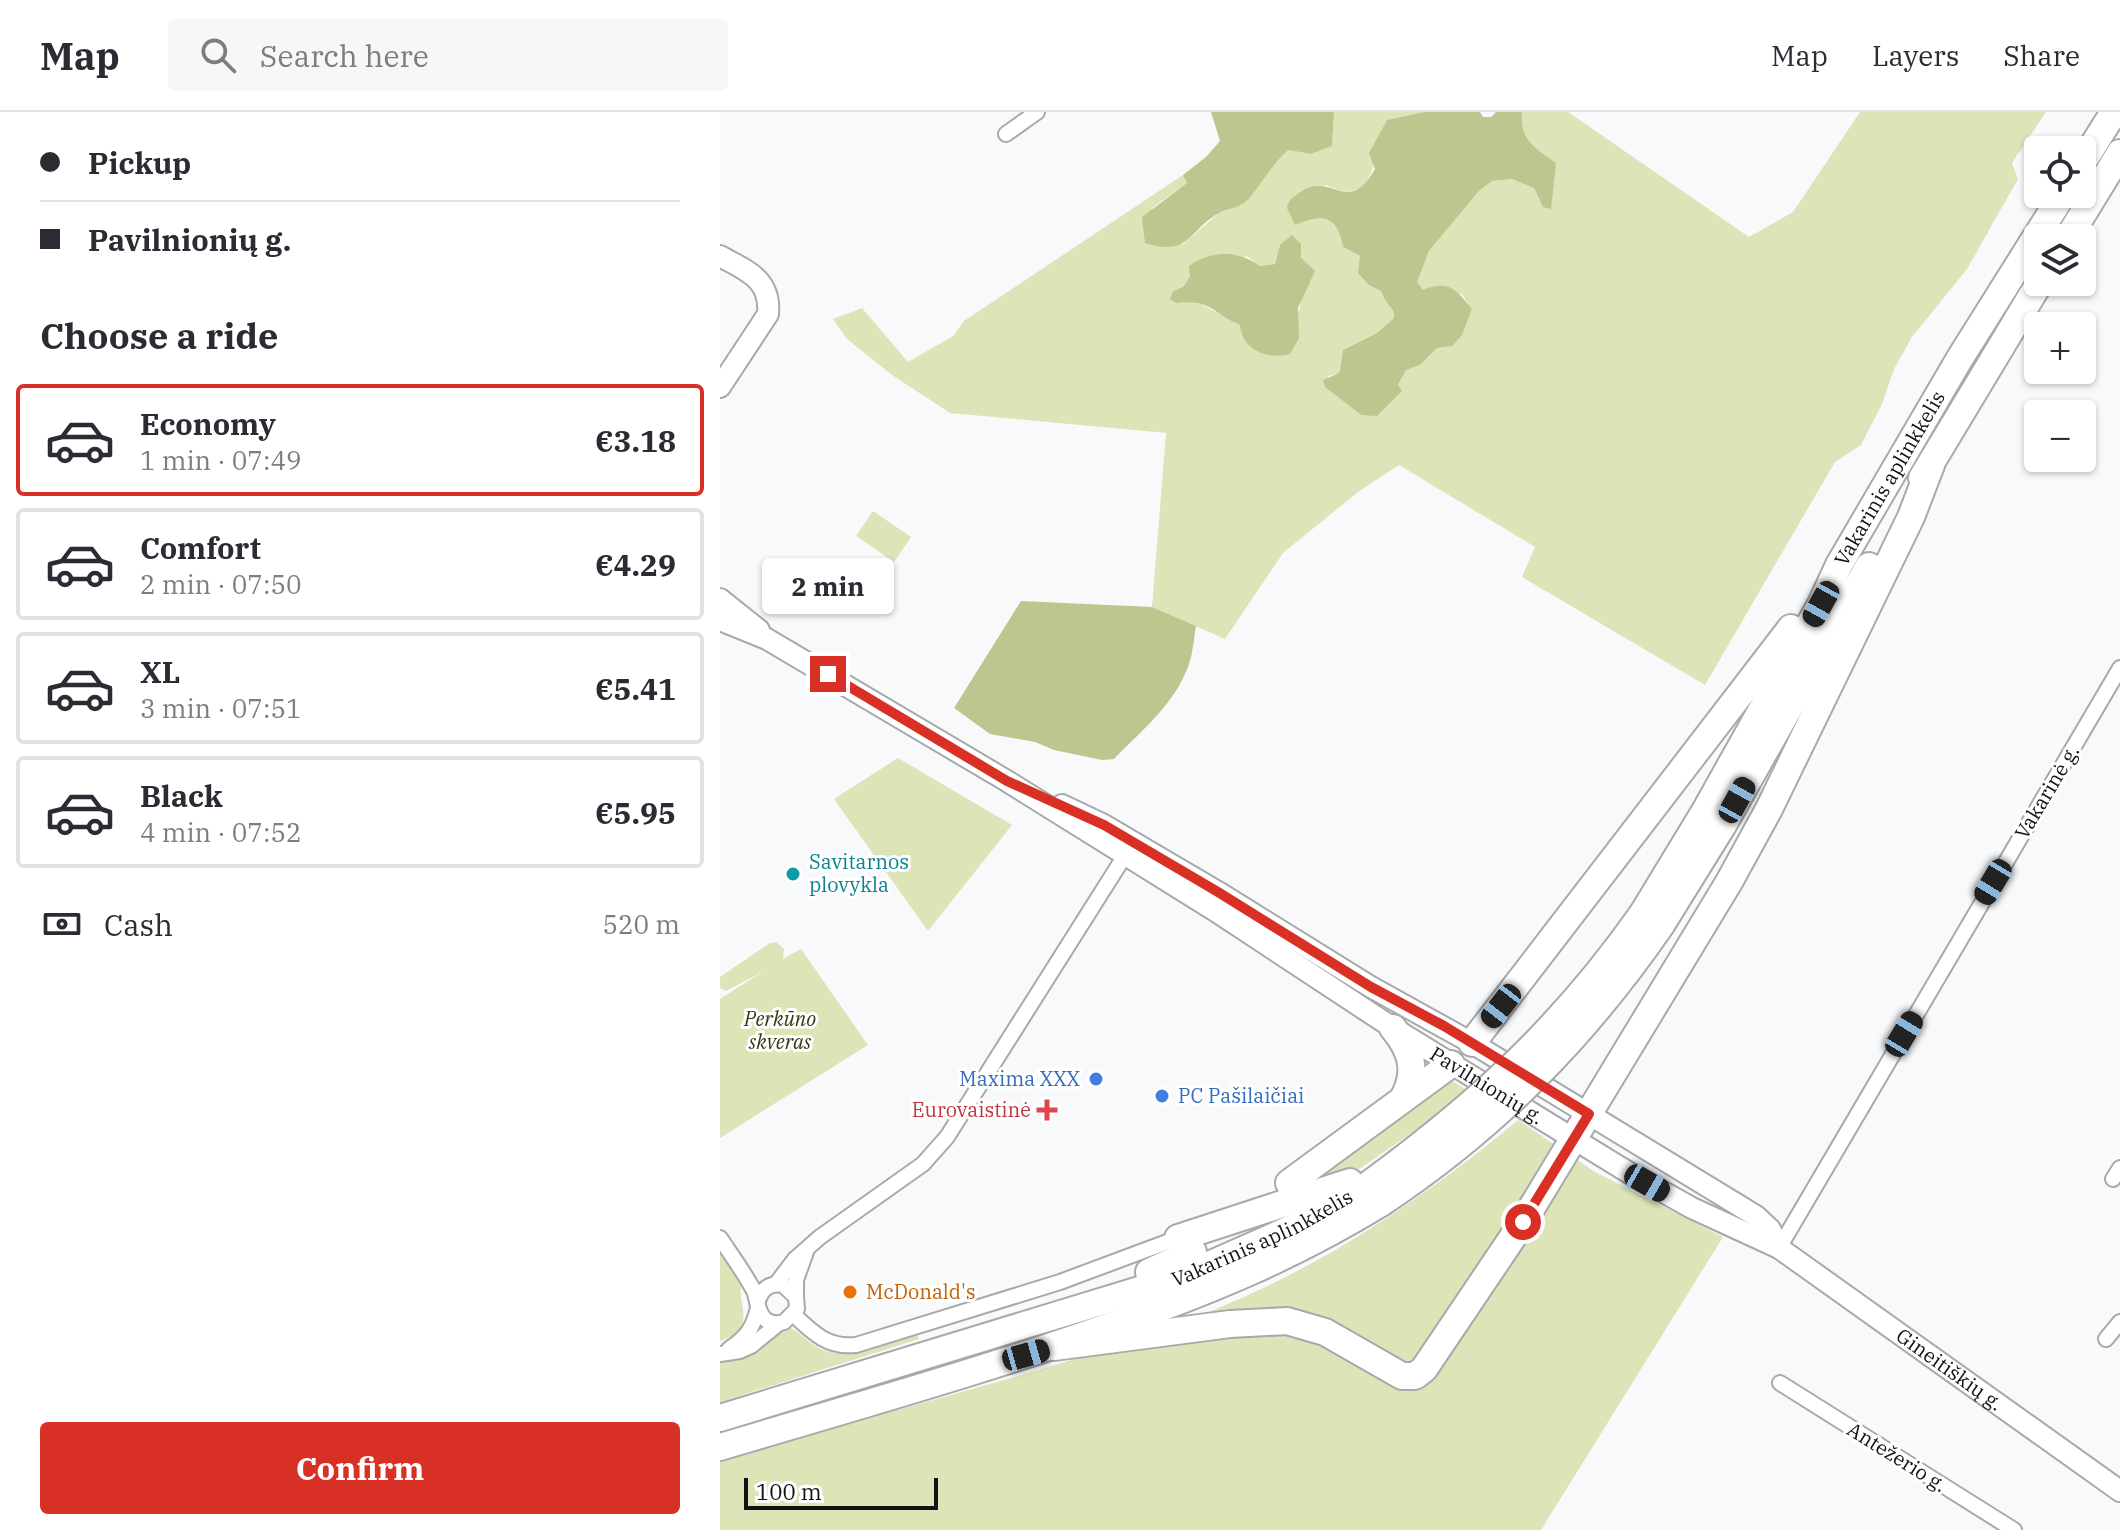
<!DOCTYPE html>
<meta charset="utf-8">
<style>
body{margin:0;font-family:"IBM Plex Serif",serif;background:#f7f7f7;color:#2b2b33;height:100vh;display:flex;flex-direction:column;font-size:30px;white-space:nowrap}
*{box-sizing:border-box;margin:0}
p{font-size:26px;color:#7c7c81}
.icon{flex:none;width:44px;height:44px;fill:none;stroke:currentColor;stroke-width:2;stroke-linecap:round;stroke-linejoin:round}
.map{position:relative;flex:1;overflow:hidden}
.details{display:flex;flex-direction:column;background:#fff;width:720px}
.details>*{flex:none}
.hud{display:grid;align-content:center;height:176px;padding:0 40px;background:#fff}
.fabs{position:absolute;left:1304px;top:24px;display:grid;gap:16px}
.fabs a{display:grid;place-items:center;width:72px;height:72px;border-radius:8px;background:#fff;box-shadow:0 2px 6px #0004;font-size:40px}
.scale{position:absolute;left:24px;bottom:20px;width:194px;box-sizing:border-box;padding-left:8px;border:4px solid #131314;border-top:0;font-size:22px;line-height:28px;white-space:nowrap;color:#131314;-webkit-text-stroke:6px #fff;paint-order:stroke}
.end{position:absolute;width:36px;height:36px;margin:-18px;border:10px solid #d93025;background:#fff;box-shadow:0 0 0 4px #fff}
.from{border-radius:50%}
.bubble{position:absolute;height:56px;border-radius:8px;background:#fff;box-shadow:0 2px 6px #0004;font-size:26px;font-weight:700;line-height:56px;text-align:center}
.car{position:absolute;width:24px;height:48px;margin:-24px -12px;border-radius:10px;box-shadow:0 0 6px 2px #0007;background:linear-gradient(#222 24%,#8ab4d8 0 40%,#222 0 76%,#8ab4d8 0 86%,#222 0)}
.hud b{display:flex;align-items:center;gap:28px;height:76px;font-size:30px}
.hud b+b{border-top:2px solid #e1e1e2}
.hud i{width:20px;height:20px;background:#2b2b33}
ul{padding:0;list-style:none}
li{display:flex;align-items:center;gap:24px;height:112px;margin:0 16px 12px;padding:0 24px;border:4px solid #e1e1e2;border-radius:8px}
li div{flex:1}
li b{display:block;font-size:30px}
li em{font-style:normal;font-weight:700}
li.selected{border-color:#d93025}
li>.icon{width:72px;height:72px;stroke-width:1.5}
h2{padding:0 40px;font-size:36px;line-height:96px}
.pay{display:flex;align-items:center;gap:20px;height:88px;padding:0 40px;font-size:30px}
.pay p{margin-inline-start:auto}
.primary-button{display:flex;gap:16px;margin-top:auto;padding:16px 40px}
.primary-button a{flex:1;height:92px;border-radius:8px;background:#d93025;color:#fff;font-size:32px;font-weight:700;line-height:92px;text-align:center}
header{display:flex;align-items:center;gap:48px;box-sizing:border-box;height:112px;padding:0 40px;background:#fff;border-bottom:2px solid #e1e1e2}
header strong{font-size:38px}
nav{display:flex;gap:44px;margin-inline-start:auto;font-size:28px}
.search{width:560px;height:72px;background:#f7f7f7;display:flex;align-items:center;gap:20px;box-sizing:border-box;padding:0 28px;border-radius:8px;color:#7c7c81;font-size:30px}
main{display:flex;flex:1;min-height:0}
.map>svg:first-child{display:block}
</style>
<header>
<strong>Map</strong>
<div class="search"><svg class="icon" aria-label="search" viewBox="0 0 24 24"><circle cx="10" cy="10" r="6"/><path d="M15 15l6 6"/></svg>Search here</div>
<nav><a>Map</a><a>Layers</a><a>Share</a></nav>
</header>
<main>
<section class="details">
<div class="hud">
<b><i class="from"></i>Pickup</b>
<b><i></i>Pavilnionių g.</b>
</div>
<h2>Choose a ride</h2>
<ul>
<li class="selected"><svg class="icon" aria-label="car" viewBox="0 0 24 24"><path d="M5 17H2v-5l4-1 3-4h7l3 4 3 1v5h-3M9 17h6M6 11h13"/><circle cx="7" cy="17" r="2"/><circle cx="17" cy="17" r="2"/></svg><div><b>Economy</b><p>1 min · 07:49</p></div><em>€3.18</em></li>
<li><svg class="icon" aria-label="car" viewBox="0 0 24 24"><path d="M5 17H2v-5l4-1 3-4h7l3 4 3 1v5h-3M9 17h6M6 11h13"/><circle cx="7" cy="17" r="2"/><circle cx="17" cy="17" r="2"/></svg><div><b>Comfort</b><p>2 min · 07:50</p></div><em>€4.29</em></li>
<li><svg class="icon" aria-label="car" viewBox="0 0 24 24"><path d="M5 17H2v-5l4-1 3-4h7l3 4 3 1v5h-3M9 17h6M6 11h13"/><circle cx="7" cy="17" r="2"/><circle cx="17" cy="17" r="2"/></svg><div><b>XL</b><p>3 min · 07:51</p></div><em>€5.41</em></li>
<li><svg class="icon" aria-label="car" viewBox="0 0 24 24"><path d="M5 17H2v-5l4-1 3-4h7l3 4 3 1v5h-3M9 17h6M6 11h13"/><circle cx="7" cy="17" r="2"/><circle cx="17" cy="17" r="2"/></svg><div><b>Black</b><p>4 min · 07:52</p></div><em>€5.95</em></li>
</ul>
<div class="pay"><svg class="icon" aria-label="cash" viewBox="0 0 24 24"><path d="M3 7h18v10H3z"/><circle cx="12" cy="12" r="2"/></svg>Cash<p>520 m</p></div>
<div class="primary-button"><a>Confirm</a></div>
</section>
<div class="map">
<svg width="1400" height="1418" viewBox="0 0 1400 1418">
<rect width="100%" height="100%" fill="#f8f9fb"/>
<g fill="#dde4b7" fill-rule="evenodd">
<path d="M614,0H704L667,8C652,40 659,98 606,73L575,113C602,102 617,102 623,135L640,144L649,173L661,179L665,188L674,200V206L657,221L623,238L620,257L617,262L608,264L614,282L641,303L678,273L686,258L700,253L717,236L732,234L748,192L742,182L703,178L696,171L709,139L759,79L772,69L792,67L814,76L823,95L836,51C815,36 800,29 802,0H848L1029,125L1073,100L1140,0H1326L1292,51L1298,67L1247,157L1192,225L1174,257L1162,292L1141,333L1115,350L985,573L802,465L815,435L679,353L638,380L563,441L505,527L432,495L446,321L230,301L172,263L127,227L113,207L142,196L188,250L233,224L244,209L463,63L467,71L432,96L463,132L499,101L527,90L540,68L568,38L591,42L612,34ZM581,132L582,185L577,207L579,226L520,213L476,189L456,191L453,179L463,175L471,165L527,144L540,154L555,152L560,133Z"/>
<polygon points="153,399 191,425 174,450 136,424"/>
<polygon points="178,646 292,713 208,819 114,687"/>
<polygon points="56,830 64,837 63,847 81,837 148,933 0,1026 0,887 44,859 6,879 0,876 0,865 50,831"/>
<polygon points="729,967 745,977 701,1014 641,1056 575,1079"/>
<path d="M798,1008L875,1060L1003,1125L821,1418H0V1350C68,1330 135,1309 203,1291C312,1260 421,1231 524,1185C624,1140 714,1078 798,1008Z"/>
<path d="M0,1138L22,1171C15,1190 40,1216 0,1229Z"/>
<path d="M71,1216C83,1223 91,1233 103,1238C131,1249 169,1229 197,1221L199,1227L0,1290V1251L19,1246L53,1221Z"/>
</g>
<g fill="#bec58f">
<path d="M491,0H614L612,34L591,42L568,38C552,53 542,70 529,87C522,95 510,96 501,100C467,118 471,145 425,131L422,105L467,71L463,63L486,45L500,29Z"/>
<path d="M704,0H760L763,5H771L776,0H802C800,29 815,36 836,51L831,97L823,95L814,76L792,67L772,69L759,79L709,139L697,170L703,178C730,167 737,179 752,197L742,223L732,234L717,236L700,253L686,258L678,273L682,279L657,304L641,303L605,275L603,268L617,262L620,258L623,238L657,221L674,206V200L665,188L661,179L649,173L638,161L640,144L623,135C617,102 602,102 575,113L567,96C569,87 572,86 579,81C612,57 627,106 655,57L649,41L667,8Z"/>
<path d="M572,123L581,132V146L595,159L578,196L579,226L570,242C547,248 522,238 520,213C490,200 492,187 456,191L450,187L453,179L463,175L470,165L469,154C491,138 518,138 540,154L555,152L560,133Z"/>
<path d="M301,489L432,495L476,514C474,526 473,540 469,552C456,591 422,618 394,647L382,648L334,638L315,630L270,622L234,596Z"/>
</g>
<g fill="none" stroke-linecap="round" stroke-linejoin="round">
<defs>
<g id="street">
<polyline points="286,22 317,0"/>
<polyline points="1393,1067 1400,1056"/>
<path d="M0,1126C12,1144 24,1160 34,1179C38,1189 37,1201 46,1208C52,1212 58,1212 64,1210L77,1197L76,1185L63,1173C50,1171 42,1176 38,1189"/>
<polyline points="1059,1136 1400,556"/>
<polyline points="56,1172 75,1147 100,1125 203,1052 227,1025 409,737"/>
<polyline points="76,1185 76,1168 86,1140"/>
<path d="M74,1203C93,1221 108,1236 136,1233L340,1170L458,1126"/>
<polyline points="1386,1227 1400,1210"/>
<path d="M9,1237C27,1225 33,1216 38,1196"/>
<polyline points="0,1242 20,1239 31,1234 58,1212"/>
<polyline points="1060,1271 1294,1418"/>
</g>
<g id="secondary">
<path d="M0,144C27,159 51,167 48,202L0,275"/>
<polyline points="0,487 39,518"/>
<path id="s1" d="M0,508L47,527L287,669L494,798L673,916L911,1062L972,1096L1059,1136L1400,1379"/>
<polyline points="342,693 384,713 498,780 651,875 752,931 1036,1104 1050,1117 1059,1136"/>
</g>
<g id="highway">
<polyline points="1362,51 1394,0"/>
<polyline points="1348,126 1400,41"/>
<polyline points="1202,366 1320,170"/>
<path id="s2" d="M923,801L985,699L1101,492L1119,453L1240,246L1343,82"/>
<polyline points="941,813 1003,713 1149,454"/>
<path d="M673,916C691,938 698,958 684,985"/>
<polyline points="752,931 1071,516"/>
<polyline points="569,1071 731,952"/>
<polyline points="458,1126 630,1070"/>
<polyline points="429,1160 473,1140"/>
<polyline points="334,1235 510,1212 567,1209 605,1220 682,1264 695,1264 704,1257 803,1110 1009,770 1049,697 1191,405 1211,353"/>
<path id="s3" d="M0,1306L462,1165L575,1115L648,1073"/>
<path d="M0,1335C134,1295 269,1257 402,1210C495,1177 576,1143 661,1091"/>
</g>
</defs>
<use href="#street" stroke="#a8a9ab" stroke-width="18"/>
<use href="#secondary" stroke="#a8a9ab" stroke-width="24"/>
<use href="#highway" stroke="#a8a9ab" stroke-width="30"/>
<use href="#street" stroke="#fff" stroke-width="14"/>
<use href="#secondary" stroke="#fff" stroke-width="20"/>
<use href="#highway" stroke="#fff" stroke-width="26"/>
<defs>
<g id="highway-bridge">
<path d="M648,1073C760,991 843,915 923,801"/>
<path d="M661,1091C775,1015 863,926 941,813"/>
</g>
</defs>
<use href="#highway-bridge" stroke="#a8a9ab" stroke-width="30" stroke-linecap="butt"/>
<use href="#highway-bridge" stroke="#fff" stroke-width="26"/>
</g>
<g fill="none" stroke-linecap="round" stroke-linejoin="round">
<polyline stroke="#d93025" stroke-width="10" points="108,562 287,669 384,713 498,780 651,875 724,914 869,1002 803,1110"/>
</g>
<circle fill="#0f9aa8" stroke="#fff" stroke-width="3" cx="73" cy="762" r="8"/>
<g fill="#3f7fe0" stroke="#fff" stroke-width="3">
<circle cx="376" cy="967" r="8"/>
<circle cx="442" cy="984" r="8"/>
</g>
<path fill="#e0444e" stroke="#fff" stroke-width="3" d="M323 986h8v8h8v8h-8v8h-8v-8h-8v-8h8z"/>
<circle fill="#e8710a" stroke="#fff" stroke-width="3" cx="130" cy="1180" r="8"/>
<g text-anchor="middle" stroke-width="6" stroke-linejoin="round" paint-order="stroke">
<g font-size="20" fill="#131314" stroke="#fff">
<text dy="7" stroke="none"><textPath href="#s2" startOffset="500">Vakarinis aplinkkelis</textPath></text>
<text transform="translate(1327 680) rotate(-59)" y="7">Vakarinė g.</text>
<text dy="7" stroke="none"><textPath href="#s1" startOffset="898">Pavilnionių g.</textPath></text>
<text dy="7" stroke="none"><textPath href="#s3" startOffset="572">Vakarinis aplinkkelis</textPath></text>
<text dy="7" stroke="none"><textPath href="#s1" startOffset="1442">Gineitiškių g.</textPath></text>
<text transform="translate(1177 1345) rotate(32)" y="7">Antežerio g.</text>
</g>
<g font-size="20" fill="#0d838f" stroke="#fff" text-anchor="start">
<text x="89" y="757">Savitarnos<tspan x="89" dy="23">plovykla</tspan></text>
</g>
<g font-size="20" font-style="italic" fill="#34380d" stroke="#fff">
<text x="60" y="914">Perkūno<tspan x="60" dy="23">skveras</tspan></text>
</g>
<g font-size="20" fill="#366cbe" stroke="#fff" text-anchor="end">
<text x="360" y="974">Maxima XXX</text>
<text x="458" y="991" text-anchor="start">PC Pašilaičiai</text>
</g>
<g font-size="20" fill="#be3a42" stroke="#fff" text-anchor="end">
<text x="311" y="1005">Eurovaistinė</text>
</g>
<g font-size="20" fill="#c56008" stroke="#fff" text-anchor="start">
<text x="146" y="1187">McDonald's</text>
</g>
</g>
</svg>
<div class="fabs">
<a><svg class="icon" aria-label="locate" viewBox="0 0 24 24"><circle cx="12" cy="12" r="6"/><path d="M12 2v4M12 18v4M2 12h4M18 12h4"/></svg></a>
<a><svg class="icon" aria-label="layers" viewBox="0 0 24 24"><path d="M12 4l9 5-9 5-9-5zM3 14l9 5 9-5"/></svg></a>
<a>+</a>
<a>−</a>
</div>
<div class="scale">100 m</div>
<i class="end from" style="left:803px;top:1110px"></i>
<i class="end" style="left:108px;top:562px"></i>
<div class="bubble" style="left:42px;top:446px;width:132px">2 min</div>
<i class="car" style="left:1101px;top:492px;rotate:209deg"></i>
<i class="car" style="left:1017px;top:688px;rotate:29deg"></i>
<i class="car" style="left:1273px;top:770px;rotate:211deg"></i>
<i class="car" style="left:781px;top:894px;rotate:218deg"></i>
<i class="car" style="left:1184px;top:922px;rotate:31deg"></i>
<i class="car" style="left:927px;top:1071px;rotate:120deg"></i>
<i class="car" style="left:306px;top:1243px;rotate:74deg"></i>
</div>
</main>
